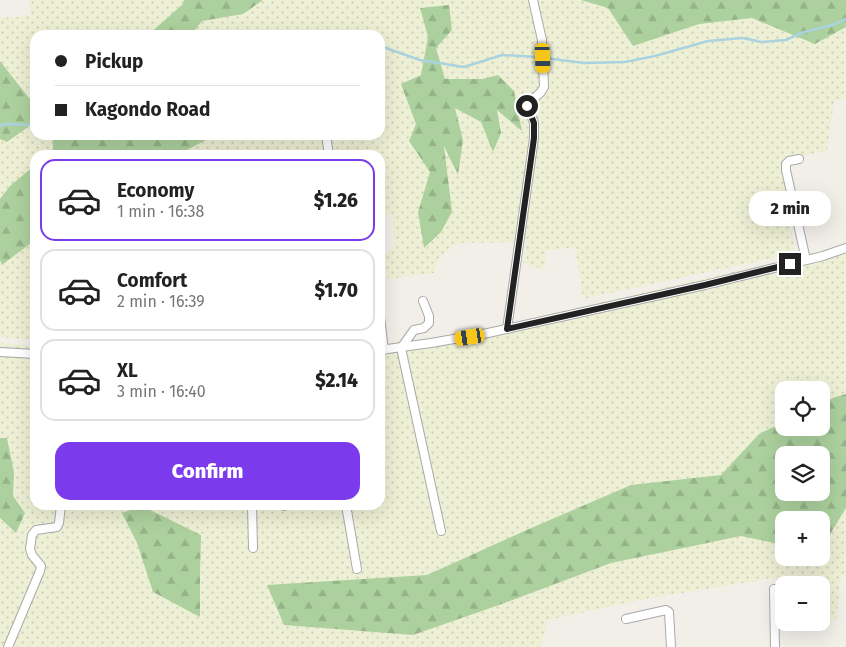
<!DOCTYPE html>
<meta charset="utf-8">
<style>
body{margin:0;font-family:"Fira Sans",sans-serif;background:#f2f2f2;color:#222;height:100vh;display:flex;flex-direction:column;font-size:19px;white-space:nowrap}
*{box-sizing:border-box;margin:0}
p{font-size:16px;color:#767676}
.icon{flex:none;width:28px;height:28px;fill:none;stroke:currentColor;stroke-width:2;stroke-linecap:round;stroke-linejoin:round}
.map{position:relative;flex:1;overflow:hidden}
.drawer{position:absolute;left:30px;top:150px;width:355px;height:360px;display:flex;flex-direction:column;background:#fff;border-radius:15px;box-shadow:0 5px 20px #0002}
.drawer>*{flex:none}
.guide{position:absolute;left:30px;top:30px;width:355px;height:110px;border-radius:15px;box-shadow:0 5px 20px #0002;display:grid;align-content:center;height:110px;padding:0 25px;background:#fff}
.controls{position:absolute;left:775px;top:381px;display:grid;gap:10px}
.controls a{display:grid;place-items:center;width:55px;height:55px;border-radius:10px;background:#fff;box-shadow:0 5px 20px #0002;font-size:25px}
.end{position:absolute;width:22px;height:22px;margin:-11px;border:6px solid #222;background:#fff;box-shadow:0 0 0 2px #fff}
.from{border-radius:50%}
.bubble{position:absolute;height:35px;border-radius:15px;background:#fff;box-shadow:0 5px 20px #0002;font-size:16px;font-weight:800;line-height:35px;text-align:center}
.car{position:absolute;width:15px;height:30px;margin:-15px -8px;border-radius:6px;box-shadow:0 0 4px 1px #0007;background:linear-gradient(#f5c518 24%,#345 0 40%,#f5c518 0 76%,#345 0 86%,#f5c518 0)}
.guide b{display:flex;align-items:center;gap:18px;height:48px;font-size:19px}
.guide b+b{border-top:1px solid #e0e0e0}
.guide i{width:12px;height:12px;background:#222}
ul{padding:9px 0 0;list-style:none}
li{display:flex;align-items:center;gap:15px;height:82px;margin:0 10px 8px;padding:0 15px;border:2px solid #e0e0e0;border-radius:15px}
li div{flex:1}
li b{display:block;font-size:19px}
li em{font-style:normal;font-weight:800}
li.on{border-color:#7c3aed}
li>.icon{width:45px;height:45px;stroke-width:1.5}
.primary-button{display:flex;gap:10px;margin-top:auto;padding:10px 25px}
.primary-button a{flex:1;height:58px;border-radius:15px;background:#7c3aed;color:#fff;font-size:20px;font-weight:800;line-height:58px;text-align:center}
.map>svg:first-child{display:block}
</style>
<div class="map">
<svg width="846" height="647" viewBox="0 0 846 647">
<defs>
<pattern id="farmland-dots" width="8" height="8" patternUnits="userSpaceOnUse" patternTransform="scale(1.25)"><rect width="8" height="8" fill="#eef0d5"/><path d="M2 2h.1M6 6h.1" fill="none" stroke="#ccceb7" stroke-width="1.8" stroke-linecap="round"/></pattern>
<pattern id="forest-firs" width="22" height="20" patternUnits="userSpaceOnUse" patternTransform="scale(1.25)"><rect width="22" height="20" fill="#add19e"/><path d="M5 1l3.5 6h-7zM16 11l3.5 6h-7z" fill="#95b388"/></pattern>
</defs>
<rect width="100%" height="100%" fill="#f2efe9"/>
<g fill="url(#farmland-dots)" fill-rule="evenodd">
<path d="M29,0H846V98L834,101L827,151L784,159L787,212L796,253L583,299L575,247L546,251L545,270L523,263L527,242L457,243L439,258L434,273L388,279L383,256L394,246L393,214L380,215V155H35V340L0,337V18L31,16ZM35,35H380V135H35Z"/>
<path d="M846,244V573L840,582L837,619L821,620V585H793V575L645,599L548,620L541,647H0V343L35,346V505H380V346L451,336L537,317L811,254ZM784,390H821V428H784ZM784,455H821V492H784ZM784,520H821V558H784Z"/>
</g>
<g fill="url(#forest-firs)" fill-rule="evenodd">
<polygon points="184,0 263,0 243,14 202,21 191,35 148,35 183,4"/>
<polygon points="581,0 846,0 846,27 815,44 752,18 699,24 633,46 608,8"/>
<polygon points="449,5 452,30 436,48 445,79 482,79 498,75 514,91 522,131 497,110 501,133 493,152 481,122 455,108 463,140 458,175 444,146 452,212 441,232 424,248 418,212 430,172 409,141 416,124 401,84 421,75 428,37 420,8"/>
<polygon points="0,61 29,98 35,96 35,122 7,142 0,139"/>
<polygon points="53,135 209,135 210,138 183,152 179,155 47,155 53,150"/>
<polygon points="35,165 35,240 2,265 0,260 0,199 10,186"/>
<path d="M846,394V508L821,549V520H784V545L741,536L611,563L499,605L413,635L284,625L267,585L427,575L529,529L631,485L721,475L759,434L784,422V428H821V404L833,398ZM784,455H821V492H784Z"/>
<polygon points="0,438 7,438 14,472 13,496 25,513 16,533 0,518"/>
<polygon points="142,506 201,535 200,575 200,617 153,592 137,543 122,513"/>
</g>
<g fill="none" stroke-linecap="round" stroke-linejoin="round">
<g stroke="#aad3df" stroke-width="2.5">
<polyline points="380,46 420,60 464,67 502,55 537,57 584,63 625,62 655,56 708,41 743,38 761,42 786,40 801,33 832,25 846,19"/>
<polyline points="0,126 5,124 35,125"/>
</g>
<defs>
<g id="minor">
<polyline points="326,135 329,155"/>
<polyline points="799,159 789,161 786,164 786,170 806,260"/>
<polyline points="423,301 429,316 429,323 424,328 414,330 401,348 441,531"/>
<polyline points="380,317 384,350"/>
<polyline points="507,329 534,138 534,123 527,105 541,92 544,87 542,40 533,0"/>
<polyline points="380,350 431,343 488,333 705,285 823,256 846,248"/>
<polyline points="0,352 35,354"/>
<polyline points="252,505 253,548"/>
<polyline points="284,505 284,506"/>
<polyline points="346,505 357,569"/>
<polyline points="774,589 775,647"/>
<polyline points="626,619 666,610 669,612 671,647"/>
<polyline points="8,647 40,571 41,566 32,555 30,549 32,535 36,530 57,527 59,523 61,505"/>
</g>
</defs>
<use href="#minor" stroke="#a9a9a9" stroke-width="10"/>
<use href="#minor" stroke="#fff" stroke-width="8"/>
</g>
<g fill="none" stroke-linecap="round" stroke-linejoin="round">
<polyline stroke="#222" stroke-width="6" points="527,106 534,123 534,138 507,329 705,285 790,264"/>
</g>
</svg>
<div class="controls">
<a><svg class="icon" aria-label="locate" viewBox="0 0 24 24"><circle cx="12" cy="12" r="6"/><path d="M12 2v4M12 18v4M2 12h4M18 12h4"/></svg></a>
<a><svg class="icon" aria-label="layers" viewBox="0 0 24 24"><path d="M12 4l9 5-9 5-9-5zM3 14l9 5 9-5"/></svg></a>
<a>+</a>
<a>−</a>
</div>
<i class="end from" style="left:527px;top:106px"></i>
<i class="end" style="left:790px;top:264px"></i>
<div class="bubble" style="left:749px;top:191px;width:82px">2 min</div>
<i class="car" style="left:543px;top:58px;rotate:178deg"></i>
<i class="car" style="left:470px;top:337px;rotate:261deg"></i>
<div class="guide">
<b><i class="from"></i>Pickup</b>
<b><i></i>Kagondo Road</b>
</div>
<section class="drawer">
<ul>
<li class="on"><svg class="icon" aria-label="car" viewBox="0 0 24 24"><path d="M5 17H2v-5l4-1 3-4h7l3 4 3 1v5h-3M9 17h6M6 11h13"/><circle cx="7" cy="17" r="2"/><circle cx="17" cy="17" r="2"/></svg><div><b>Economy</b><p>1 min · 16:38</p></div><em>$1.26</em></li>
<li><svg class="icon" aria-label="car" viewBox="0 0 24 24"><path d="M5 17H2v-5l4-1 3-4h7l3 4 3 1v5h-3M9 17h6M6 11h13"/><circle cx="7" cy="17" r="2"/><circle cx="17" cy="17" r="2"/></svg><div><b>Comfort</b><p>2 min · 16:39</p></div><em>$1.70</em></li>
<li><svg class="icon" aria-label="car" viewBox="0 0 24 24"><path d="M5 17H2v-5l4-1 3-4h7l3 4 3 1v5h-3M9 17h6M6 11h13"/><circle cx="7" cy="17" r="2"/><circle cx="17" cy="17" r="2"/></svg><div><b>XL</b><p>3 min · 16:40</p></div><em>$2.14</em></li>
</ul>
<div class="primary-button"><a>Confirm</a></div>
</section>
</div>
